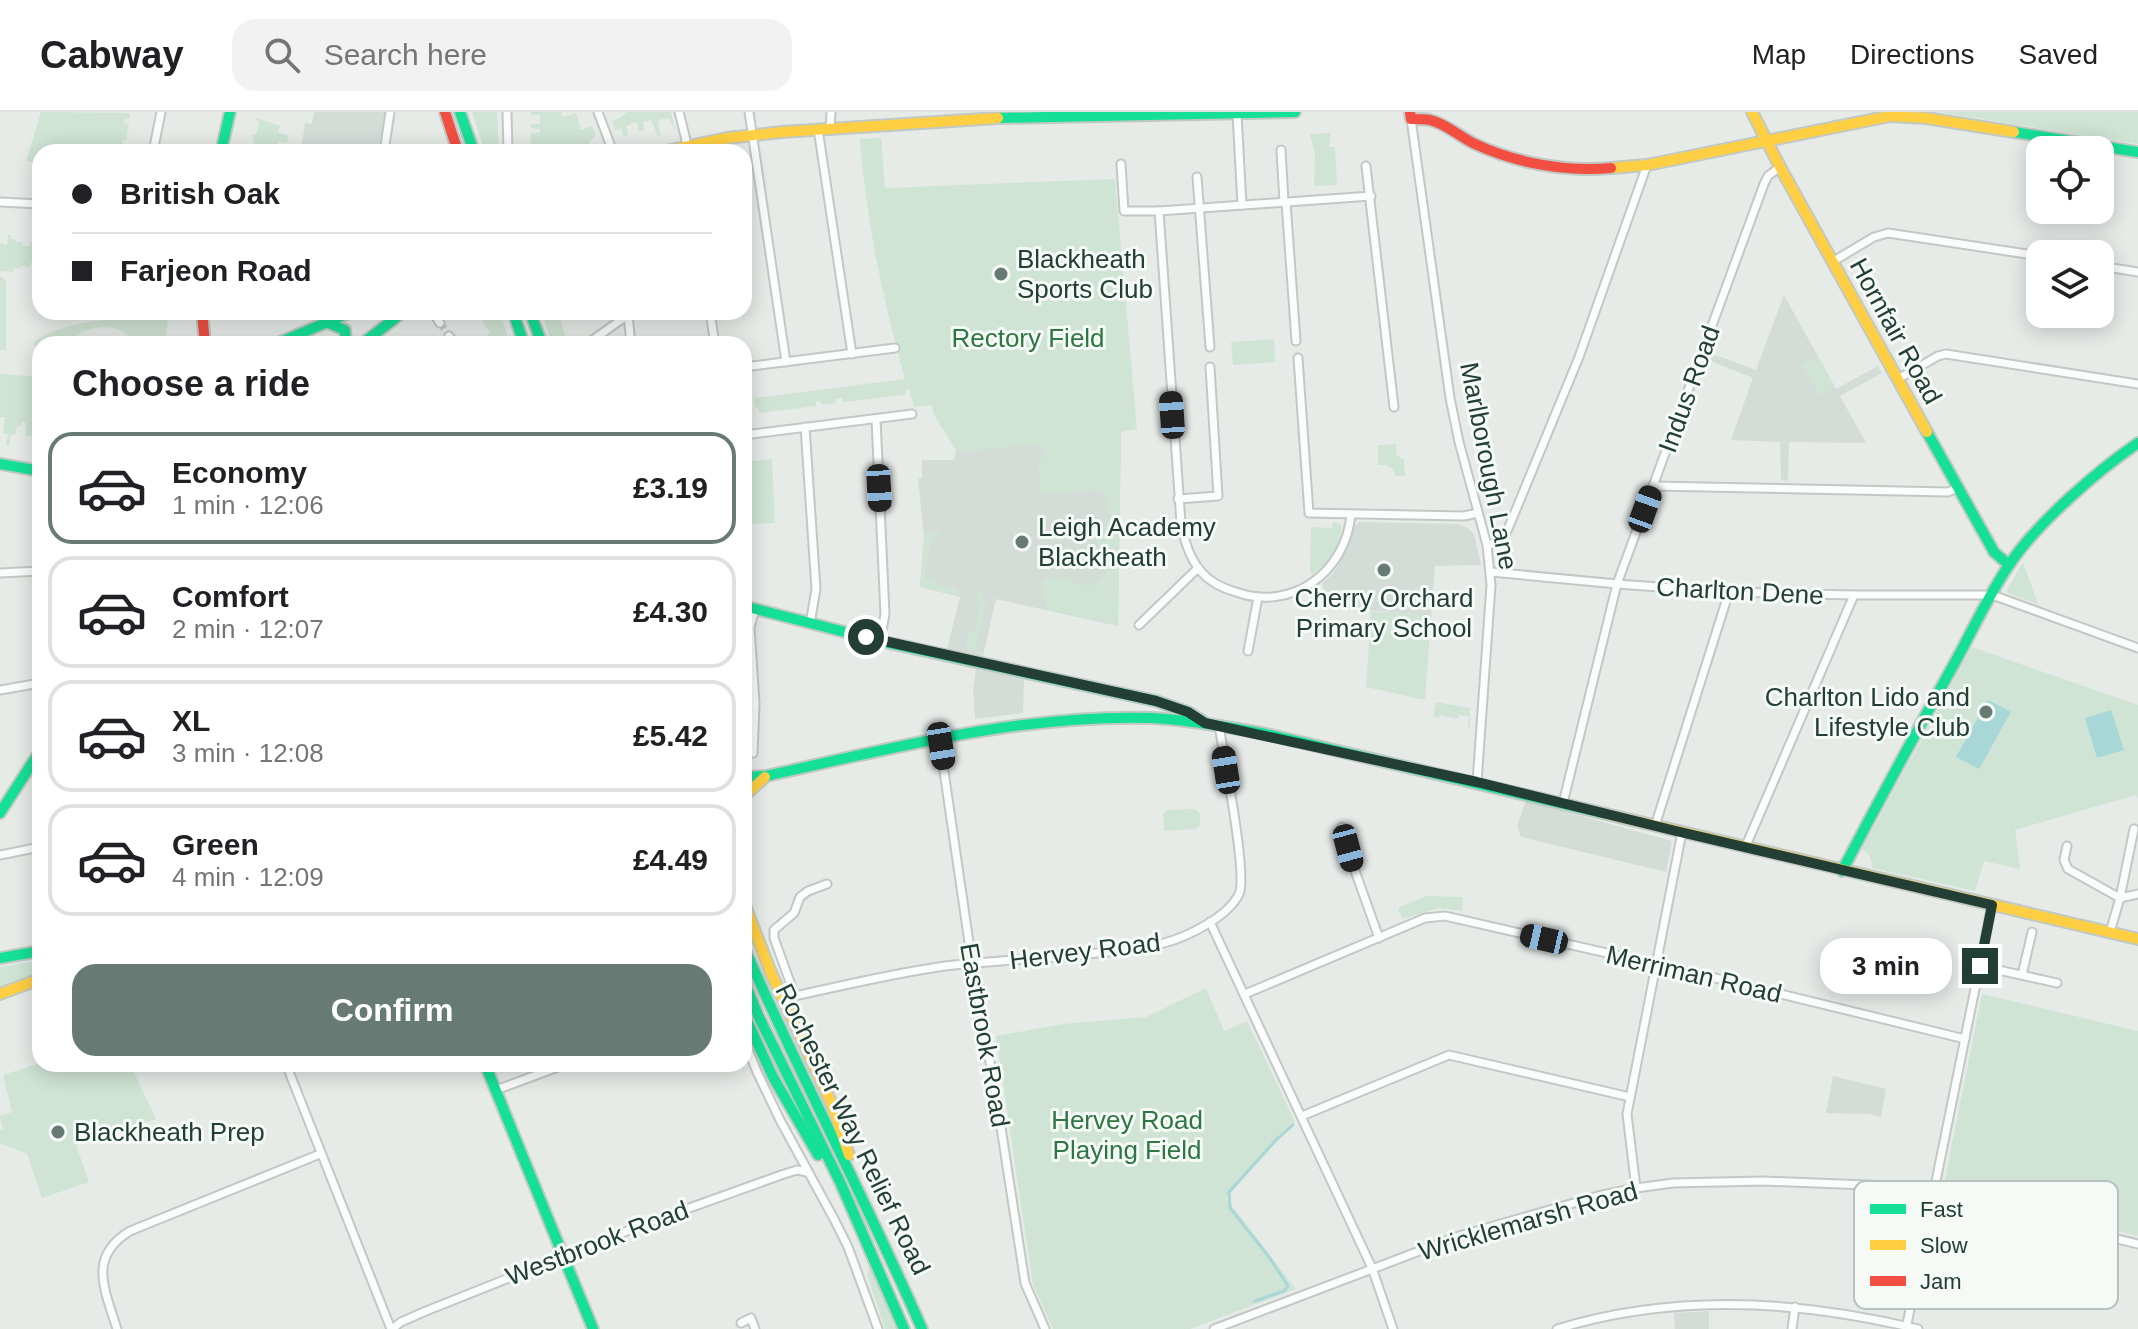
<!DOCTYPE html>
<meta charset="utf-8">
<style>
body{margin:0;font-family:Helvetica,sans-serif;background:#f2f2f2;color:#202124;height:100vh;display:flex;flex-direction:column;font-size:30px;white-space:nowrap}
*{box-sizing:border-box;margin:0}
p{font-size:26px;color:#757577}
.icon{flex:none;width:44px;height:44px;fill:none;stroke:currentColor;stroke-width:2;stroke-linecap:round;stroke-linejoin:round}
.map{position:relative;flex:1;overflow:hidden}
.panel{position:absolute;left:32px;top:224px;width:720px;height:736px;display:flex;flex-direction:column;background:#fff;border-radius:24px;box-shadow:0 4px 20px #0003}
.panel>*{flex:none}
.hud{position:absolute;left:32px;top:32px;width:720px;height:176px;border-radius:24px;box-shadow:0 4px 20px #0003;display:grid;align-content:center;height:176px;padding:0 40px;background:#fff}
.fabs{position:absolute;left:2026px;top:24px;display:grid;gap:16px}
.fabs a{display:grid;place-items:center;width:88px;height:88px;border-radius:16px;background:#fff;box-shadow:0 4px 20px #0003;font-size:40px}
.end{position:absolute;width:36px;height:36px;margin:-18px;border:10px solid #233f35;background:#fff;box-shadow:0 0 0 4px #fff}
.from{border-radius:50%}
.bubble{position:absolute;height:56px;border-radius:24px;background:#fff;box-shadow:0 4px 20px #0003;font-size:26px;font-weight:700;line-height:56px;text-align:center}
.car{position:absolute;width:24px;height:48px;margin:-24px -12px;border-radius:10px;box-shadow:0 0 6px 2px #0007;background:linear-gradient(#222 24%,#8ab4d8 0 40%,#222 0 76%,#8ab4d8 0 86%,#222 0)}
.hud b{display:flex;align-items:center;gap:28px;height:76px;font-size:30px}
.hud b+b{border-top:2px solid #e0e0e0}
.hud i{width:20px;height:20px;background:#202124}
ul{padding:0;list-style:none}
li{display:flex;align-items:center;gap:24px;height:112px;margin:0 16px 12px;padding:0 24px;border:4px solid #e0e0e0;border-radius:24px}
li div{flex:1}
li b{display:block;font-size:30px}
li em{font-style:normal;font-weight:700}
li.active{border-color:#677b74}
li>.icon{width:72px;height:72px;stroke-width:1.5}
h2{padding:0 40px;font-size:36px;line-height:96px}
.action{display:flex;gap:16px;margin-top:auto;padding:16px 40px}
.action a{flex:1;height:92px;border-radius:24px;background:#677b74;color:#fff;font-size:32px;font-weight:700;line-height:92px;text-align:center}
header{display:flex;align-items:center;gap:48px;box-sizing:border-box;height:112px;padding:0 40px;background:#fff;border-bottom:2px solid #e0e0e0}
header strong{font-size:38px}
nav{display:flex;gap:44px;margin-inline-start:auto;font-size:28px}
.search{width:560px;height:72px;background:#f2f2f2;display:flex;align-items:center;gap:20px;box-sizing:border-box;padding:0 28px;border-radius:24px;color:#757577;font-size:30px}
.map>svg:first-child{display:block}
</style>
<header>
<strong>Cabway</strong>
<div class="search"><svg class="icon" aria-label="search" viewBox="0 0 24 24"><circle cx="10" cy="10" r="6"/><path d="M15 15l6 6"/></svg>Search here</div>
<nav><a>Map</a><a>Directions</a><a>Saved</a></nav>
</header>
<div class="map">
<svg width="2138" height="1217" viewBox="0 0 2138 1217">
<rect width="100%" height="100%" fill="#e6ebe8"/>
<g fill="#d4dcd8">
<polygon points="314,0 385,0 378,40 301,40 305,11 312,12"/>
<polygon points="1784,183 1836,277 1878,254 1882,261 1840,284 1866,331 1789,330 1788,369 1781,368 1780,330 1731,328 1753,266 1708,248 1710,241 1756,258"/>
<polygon points="1121,320 1118,514 996,487 983,544 947,537 960,485 920,475 924,424 918,367 922,366 922,348 954,348 956,338"/>
<polygon points="1359,410 1458,412 1468,416 1474,422 1481,453 1435,454 1431,507 1416,502 1330,495 1322,472 1333,461 1343,445 1355,414"/>
<polygon points="976,557 1024,568 1023,601 975,607 973,577"/>
<polygon points="1526,689 1672,729 1666,760 1521,725 1517,714"/>
<polygon points="1833,964 1886,977 1881,1005 1869,1002 1826,1001"/>
<polygon points="1709,1199 1709,1217 1675,1217 1674,1201"/>
</g>
<g fill="#cfe4d4">
<polygon points="41,0 130,1 129,7 125,6 124,11 129,12 128,17 134,18 127,18 127,28 123,28 122,32 126,34 125,40 40,40 40,52 26,49"/>
<polygon points="472,0 497,0 499,40 485,40"/>
<polygon points="531,0 561,0 563,5 576,1 581,18 592,14 596,23 588,32 592,37 587,40 582,35 574,40 533,40 530,32 531,21 540,21 540,17 531,16 531,12 540,12 540,3 531,3"/>
<polygon points="627,0 671,0 676,20 669,6 658,8 660,23 658,24 651,8 643,10 644,18 639,19 636,10 626,14 628,23 624,25 621,16 615,18 612,9 620,6"/>
<polygon points="1938,0 2138,0 2138,32"/>
<polygon points="256,6 280,14 278,21 288,23 287,31 278,29 276,40 248,38 249,35 253,35 254,28 252,27 253,22 256,22 259,10 255,8"/>
<polygon points="1331,21 1329,35 1335,35 1337,73 1314,74 1315,41 1310,22"/>
<path d="M881,26L885,76L1115,67L1137,317L1121,320L1118,514L1046,497L1042,468C1050,466 1058,464 1067,467C1076,470 1082,475 1092,473C1124,463 1092,435 1095,417C1099,415 1104,413 1107,410C1117,401 1103,387 1101,378L1050,382L1043,381L1040,375L1038,352L1044,343H1047L1046,339L1036,332L964,340L963,337L956,338L933,301L932,293L914,295L909,277L906,278V282L904,283L843,290L842,286L836,287V291L822,293L821,289L816,290V294L759,301L758,295L755,296L754,286L905,267C883,189 866,108 860,27Z"/>
<polygon points="8,123 10,123 11,127 15,127 16,130 23,130 23,134 30,134 30,131 34,131 35,128 37,128 30,155 21,154 20,157 14,156 13,160 0,159 0,131 7,133"/>
<polygon points="0,164 6,169 6,238 0,238"/>
<polygon points="500,200 510,232 492,232 488,223 490,221 477,200"/>
<polygon points="541,200 558,200 568,232 553,232"/>
<path d="M160,202L168,206L165,232H136C119,208 86,211 68,232H40V319L38,324H25L26,311L22,310L21,314H17L15,323H11L9,334L6,333L8,322L3,321L5,305H0V262L39,265L34,230C62,208 124,206 160,202Z"/>
<polygon points="1274,227 1275,250 1233,253 1231,230"/>
<polygon points="1818,245 1835,275 1819,284 1802,253"/>
<polygon points="1396,332 1397,343 1404,348 1405,364 1396,364 1393,357 1386,353 1378,353 1378,333"/>
<polygon points="772,347 775,411 749,412 744,350"/>
<path d="M1333,410L1341,412C1343,431 1328,452 1312,463L1310,457L1311,415L1332,416Z"/>
<polygon points="940,419 940,425 932,424 925,460 928,469 933,466 934,472 957,476 956,479 961,481 960,484 920,475 924,420"/>
<polygon points="2023,450 2038,492 2008,481 2007,478"/>
<polygon points="980,477 986,491 975,538 965,536 968,519 975,519 980,491 974,490 975,485"/>
<polygon points="1371,499 1416,502 1431,507 1425,588 1366,575"/>
<path d="M1972,535L2138,593V688L2136,683L2015,718L2020,757L1984,749L1975,779L1872,756C1872,746 1870,743 1862,737Z"/>
<polygon points="1436,590 1470,596 1470,617 1468,616 1469,605 1459,603 1458,607 1440,603 1439,606 1433,605"/>
<polygon points="1195,697 1200,701 1200,713 1196,717 1164,719 1163,703 1167,698"/>
<polygon points="1427,784 1462,785 1463,788 1462,799 1439,796 1402,807 1398,796"/>
<polygon points="40,848 40,862 0,877 0,855"/>
<polygon points="1206,876 1224,919 1247,909 1295,1010 1226,1086 1296,1177 1190,1217 1053,1217 1033,1173 996,924 1063,912 1146,905"/>
<polygon points="1982,882 2138,919 2138,1124 1943,1077"/>
<polygon points="40,951 130,952 156,1007 76,1033 89,1070 42,1086 27,1042 0,1031 0,1018 3,1017 0,1004 12,1000 3,963"/>
<polygon points="870,1153 897,1217 885,1217 867,1162"/>
</g>
<g fill="#a8d7d8">
<polygon points="1988,588 2011,600 1979,657 1956,645"/>
<polygon points="2111,598 2124,638 2097,646 2085,606"/>
</g>
<g fill="none" stroke-linecap="round" stroke-linejoin="round">
<polyline stroke="#a8d7d8" stroke-width="3" points="1255,1189 1284,1179 1288,1174 1269,1145 1230,1096 1229,1080 1275,1029 1293,1013"/>
<polyline stroke="#bfc9c4" stroke-width="7" stroke-dasharray="7 3.5" stroke-linecap="butt" points="440,211 449,224"/>
<defs>
<g id="street">
<polyline points="507,0 508,40"/>
<polyline points="598,0 613,40"/>
<polyline points="679,0 686,28 685,37"/>
<polyline points="749,0 786,250"/>
<polyline points="1237,2 1242,93"/>
<polyline points="1411,7 1450,286 1459,330 1487,433 1491,473 1477,670"/>
<polyline points="818,17 852,242"/>
<polyline points="830,17 831,0"/>
<polyline points="1281,38 1284,90"/>
<polyline points="153,40 161,0"/>
<polyline points="384,40 390,0"/>
<polyline points="1121,52 1124,99 1159,99 1371,84"/>
<polyline points="1366,54 1394,295"/>
<polyline points="1197,65 1210,235"/>
<polyline points="0,90 40,92"/>
<polyline points="1286,90 1296,229"/>
<path d="M1159,99L1181,411C1184,428 1189,444 1199,457C1208,469 1222,476 1236,480C1292,500 1346,460 1351,402"/>
<polyline points="1832,150 1874,125 1888,121 2040,144"/>
<polyline points="2100,154 2138,160"/>
<polyline points="433,200 440,211"/>
<polyline points="710,200 715,232"/>
<polyline points="628,203 631,232"/>
<polyline points="449,224 455,232"/>
<polyline points="587,232 632,200"/>
<polyline points="1298,246 1309,401 1464,404 1478,401"/>
<polyline points="744,255 895,236"/>
<polyline points="1898,267 1938,244 1946,242 2138,272"/>
<polyline points="876,307 885,502 880,529"/>
<polyline points="805,315 816,477 810,512"/>
<polyline points="744,323 912,302"/>
<polyline points="1653,374 1948,380 1958,376"/>
<polyline points="1178,387 1218,384 1210,255"/>
<polyline points="744,431 746,454 744,478"/>
<path d="M1487,433C1498,431 1503,427 1508,417L1579,245L1647,53"/>
<polyline points="1491,460 1617,472 1729,480 1854,483 1984,483 1998,485 2138,536"/>
<polyline points="0,461 40,459"/>
<polyline points="1139,513 1198,456"/>
<polyline points="1248,539 1258,485"/>
<polyline points="0,578 40,571"/>
<polyline points="939,625 972,851 996,983 1025,1171 1045,1217"/>
<polyline points="744,640 753,641 755,592 750,515 755,497"/>
<polyline points="1563,691 1617,472 1764,72 1768,64 1780,55"/>
<polyline points="1655,714 1729,480"/>
<polyline points="1342,715 1354,756 1379,826"/>
<polyline points="2067,734 2064,748 2068,757 2120,786 2138,782"/>
<polyline points="1745,736 1854,483"/>
<polyline points="0,743 40,735"/>
<path d="M827,772L808,779L800,785L794,801L774,818V826L795,884C845,873 895,861 945,854C996,848 1047,847 1097,841C1120,839 1142,837 1164,831C1187,825 1228,805 1239,782C1248,763 1223,641 1219,613"/>
<polyline points="1210,810 1372,1156 1393,1217"/>
<polyline points="2110,820 2120,786 2134,717"/>
<polyline points="1980,854 2057,871"/>
<polyline points="2022,863 2032,820"/>
<polyline points="1245,882 1425,806 1445,804 1699,862 1965,927"/>
<polyline points="744,928 757,960 780,1008 834,1107 848,1135 878,1217"/>
<polyline points="286,952 391,1217"/>
<polyline points="496,978 566,952"/>
<polyline points="1302,1004 1449,943 1630,985"/>
<polyline points="1636,1076 1627,1002 1682,720"/>
<polyline points="741,1211 751,1206 755,1217"/>
<path d="M117,1217C105,1178 87,1145 130,1119L320,1042"/>
<polyline points="392,1217 401,1210 426,1199 642,1113 784,1062 797,1058 807,1060"/>
<polyline points="1214,1217 1459,1124 1598,1084 1636,1076 1673,1071 1764,1069 1891,1074 1945,1085 2138,1132"/>
<path d="M1557,1217C1675,1181 1799,1188 1918,1217"/>
<polyline points="1792,1217 1795,1195"/>
<polyline points="1906,1217 1992,793"/>
</g>
<g id="fast">
<polyline points="460,0 474,40"/>
<polyline points="998,6 1295,0"/>
<polyline points="2014,20 2138,40"/>
<polyline points="221,40 230,0"/>
<polyline points="513,200 524,232"/>
<polyline points="530,200 542,232"/>
<polyline points="328,211 345,218 346,232"/>
<polyline points="276,232 351,200"/>
<polyline points="362,232 403,200"/>
<polyline points="1927,320 1994,440 2009,453"/>
<polyline points="0,352 40,359"/>
<polyline points="744,494 880,529 1156,589 1188,600 1205,611"/>
<path d="M744,665L766,664C893,636 1021,602 1152,606C1190,608 1229,615 1266,622L1606,702"/>
<polyline points="0,701 40,639"/>
<path d="M1842,759C1880,687 1919,615 1959,543C1975,513 1990,481 2009,453C2037,411 2097,359 2138,331"/>
<path d="M744,835C800,964 866,1088 922,1217"/>
<polyline points="0,846 40,839"/>
<polyline points="744,869 758,903 841,1072 904,1217"/>
<polyline points="744,902 773,965 818,1043"/>
<polyline points="485,952 593,1217"/>
</g>
<g id="slow">
<polyline points="1752,0 1780,55 1927,320"/>
<polyline points="662,40 727,26 782,20 998,6"/>
<polyline points="1611,56 1647,53 1890,4 1926,6 2014,20"/>
<polyline points="744,684 765,665"/>
<polyline points="1606,702 2138,827"/>
<polyline points="744,791 771,861 831,990 849,1043"/>
<polyline points="0,882 40,867"/>
</g>
<g id="jam">
<polyline points="445,0 458,40"/>
<path d="M1410,0L1411,7C1417,7 1424,7 1430,8C1445,11 1460,25 1475,32C1516,51 1565,60 1611,56"/>
<polyline points="202,200 205,232"/>
</g>
</defs>
<use href="#street" stroke="#c3c8c5" stroke-width="11"/>
<use href="#fast" stroke="#c1c9c5" stroke-width="14"/>
<use href="#slow" stroke="#c1c9c5" stroke-width="14"/>
<use href="#jam" stroke="#c1c9c5" stroke-width="14"/>
<use href="#street" stroke="#fbfcfc" stroke-width="7"/>
<use href="#fast" stroke="#16e098" stroke-width="10"/>
<use href="#slow" stroke="#ffcf43" stroke-width="10"/>
<use href="#jam" stroke="#f24e42" stroke-width="10"/>
</g>
<g fill="none" stroke-linecap="round" stroke-linejoin="round">
<polyline stroke="#233f35" stroke-width="10" points="866,525 1156,589 1188,600 1205,611 1477,670 1676,719 1992,793 1980,854"/>
</g>
<g fill="#677b74" stroke="#f5faf7" stroke-width="3">
<circle cx="1001" cy="162" r="8"/>
<circle cx="1022" cy="430" r="8"/>
<circle cx="1384" cy="458" r="8"/>
<circle cx="1986" cy="600" r="8"/>
<circle cx="58" cy="1020" r="8"/>
</g>
<g text-anchor="middle" stroke-width="6" stroke-linejoin="round" paint-order="stroke">
<g font-size="26" fill="#233f35" stroke="#f5faf7" text-anchor="start">
<text x="1017" y="156">Blackheath<tspan x="1017" dy="30">Sports Club</tspan></text>
<text x="1038" y="424">Leigh Academy<tspan x="1038" dy="30">Blackheath</tspan></text>
<text x="1384" y="495" text-anchor="middle">Cherry Orchard<tspan x="1384" dy="30">Primary School</tspan></text>
<text x="1970" y="594" text-anchor="end">Charlton Lido and<tspan x="1970" dy="30">Lifestyle Club</tspan></text>
<text x="74" y="1029">Blackheath Prep</text>
</g>
<g font-size="26" fill="#233f35" stroke="#f5faf7">
<text transform="translate(1896 219) rotate(61)" y="9">Hornfair Road</text>
<text transform="translate(1689 277) rotate(-70)" y="9">Indus Road</text>
<text transform="translate(1489 354) rotate(79)" y="9">Marlborough Lane</text>
<text transform="translate(1740 479) rotate(3)" y="9">Charlton Dene</text>
<text transform="translate(1085 839) rotate(-7)" y="9">Hervey Road</text>
<text transform="translate(1694 862) rotate(13)" y="9">Merriman Road</text>
<text transform="translate(985 923) rotate(80)" y="9">Eastbrook Road</text>
<text transform="translate(853 1017) rotate(64)" y="9">Rochester Way Relief Road</text>
<text transform="translate(1528 1109) rotate(-16)" y="9">Wricklemarsh Road</text>
<text transform="translate(597 1131) rotate(-21)" y="9">Westbrook Road</text>
</g>
<g font-size="26" fill="#2e7642" stroke="#f5faf7">
<text x="1028" y="235">Rectory Field</text>
<text x="1127" y="1017">Hervey Road<tspan x="1127" dy="30">Playing Field</tspan></text>
</g>
</g>
<rect x="1854" y="1069" width="264" height="128" rx="12" fill="#f5faf7" stroke="#b6c2bd" stroke-width="2"/>
<rect x="1870" y="1092" width="36" height="10" fill="#16e098"/>
<rect x="1870" y="1128" width="36" height="10" fill="#ffcf43"/>
<rect x="1870" y="1164" width="36" height="10" fill="#f24e42"/>
<g font-size="22" fill="#233f35">
<text x="1920" y="1105">Fast</text>
<text x="1920" y="1141">Slow</text>
<text x="1920" y="1177">Jam</text>
</g>
</svg>
<div class="fabs">
<a><svg class="icon" aria-label="locate" viewBox="0 0 24 24"><circle cx="12" cy="12" r="6"/><path d="M12 2v4M12 18v4M2 12h4M18 12h4"/></svg></a>
<a><svg class="icon" aria-label="layers" viewBox="0 0 24 24"><path d="M12 4l9 5-9 5-9-5zM3 14l9 5 9-5"/></svg></a>
</div>
<i class="end from" style="left:866px;top:525px"></i>
<i class="end" style="left:1980px;top:854px"></i>
<div class="bubble" style="left:1820px;top:826px;width:132px">3 min</div>
<i class="car" style="left:1172px;top:303px;rotate:356deg"></i>
<i class="car" style="left:879px;top:376px;rotate:177deg"></i>
<i class="car" style="left:1645px;top:397px;rotate:20deg"></i>
<i class="car" style="left:941px;top:634px;rotate:171deg"></i>
<i class="car" style="left:1226px;top:658px;rotate:351deg"></i>
<i class="car" style="left:1348px;top:736px;rotate:165deg"></i>
<i class="car" style="left:1544px;top:827px;rotate:283deg"></i>
<div class="hud">
<b><i class="from"></i>British Oak</b>
<b><i></i>Farjeon Road</b>
</div>
<section class="panel">
<h2>Choose a ride</h2>
<ul>
<li class="active"><svg class="icon" aria-label="car" viewBox="0 0 24 24"><path d="M5 17H2v-5l4-1 3-4h7l3 4 3 1v5h-3M9 17h6M6 11h13"/><circle cx="7" cy="17" r="2"/><circle cx="17" cy="17" r="2"/></svg><div><b>Economy</b><p>1 min · 12:06</p></div><em>£3.19</em></li>
<li><svg class="icon" aria-label="car" viewBox="0 0 24 24"><path d="M5 17H2v-5l4-1 3-4h7l3 4 3 1v5h-3M9 17h6M6 11h13"/><circle cx="7" cy="17" r="2"/><circle cx="17" cy="17" r="2"/></svg><div><b>Comfort</b><p>2 min · 12:07</p></div><em>£4.30</em></li>
<li><svg class="icon" aria-label="car" viewBox="0 0 24 24"><path d="M5 17H2v-5l4-1 3-4h7l3 4 3 1v5h-3M9 17h6M6 11h13"/><circle cx="7" cy="17" r="2"/><circle cx="17" cy="17" r="2"/></svg><div><b>XL</b><p>3 min · 12:08</p></div><em>£5.42</em></li>
<li><svg class="icon" aria-label="car" viewBox="0 0 24 24"><path d="M5 17H2v-5l4-1 3-4h7l3 4 3 1v5h-3M9 17h6M6 11h13"/><circle cx="7" cy="17" r="2"/><circle cx="17" cy="17" r="2"/></svg><div><b>Green</b><p>4 min · 12:09</p></div><em>£4.49</em></li>
</ul>
<div class="action"><a>Confirm</a></div>
</section>
</div>
